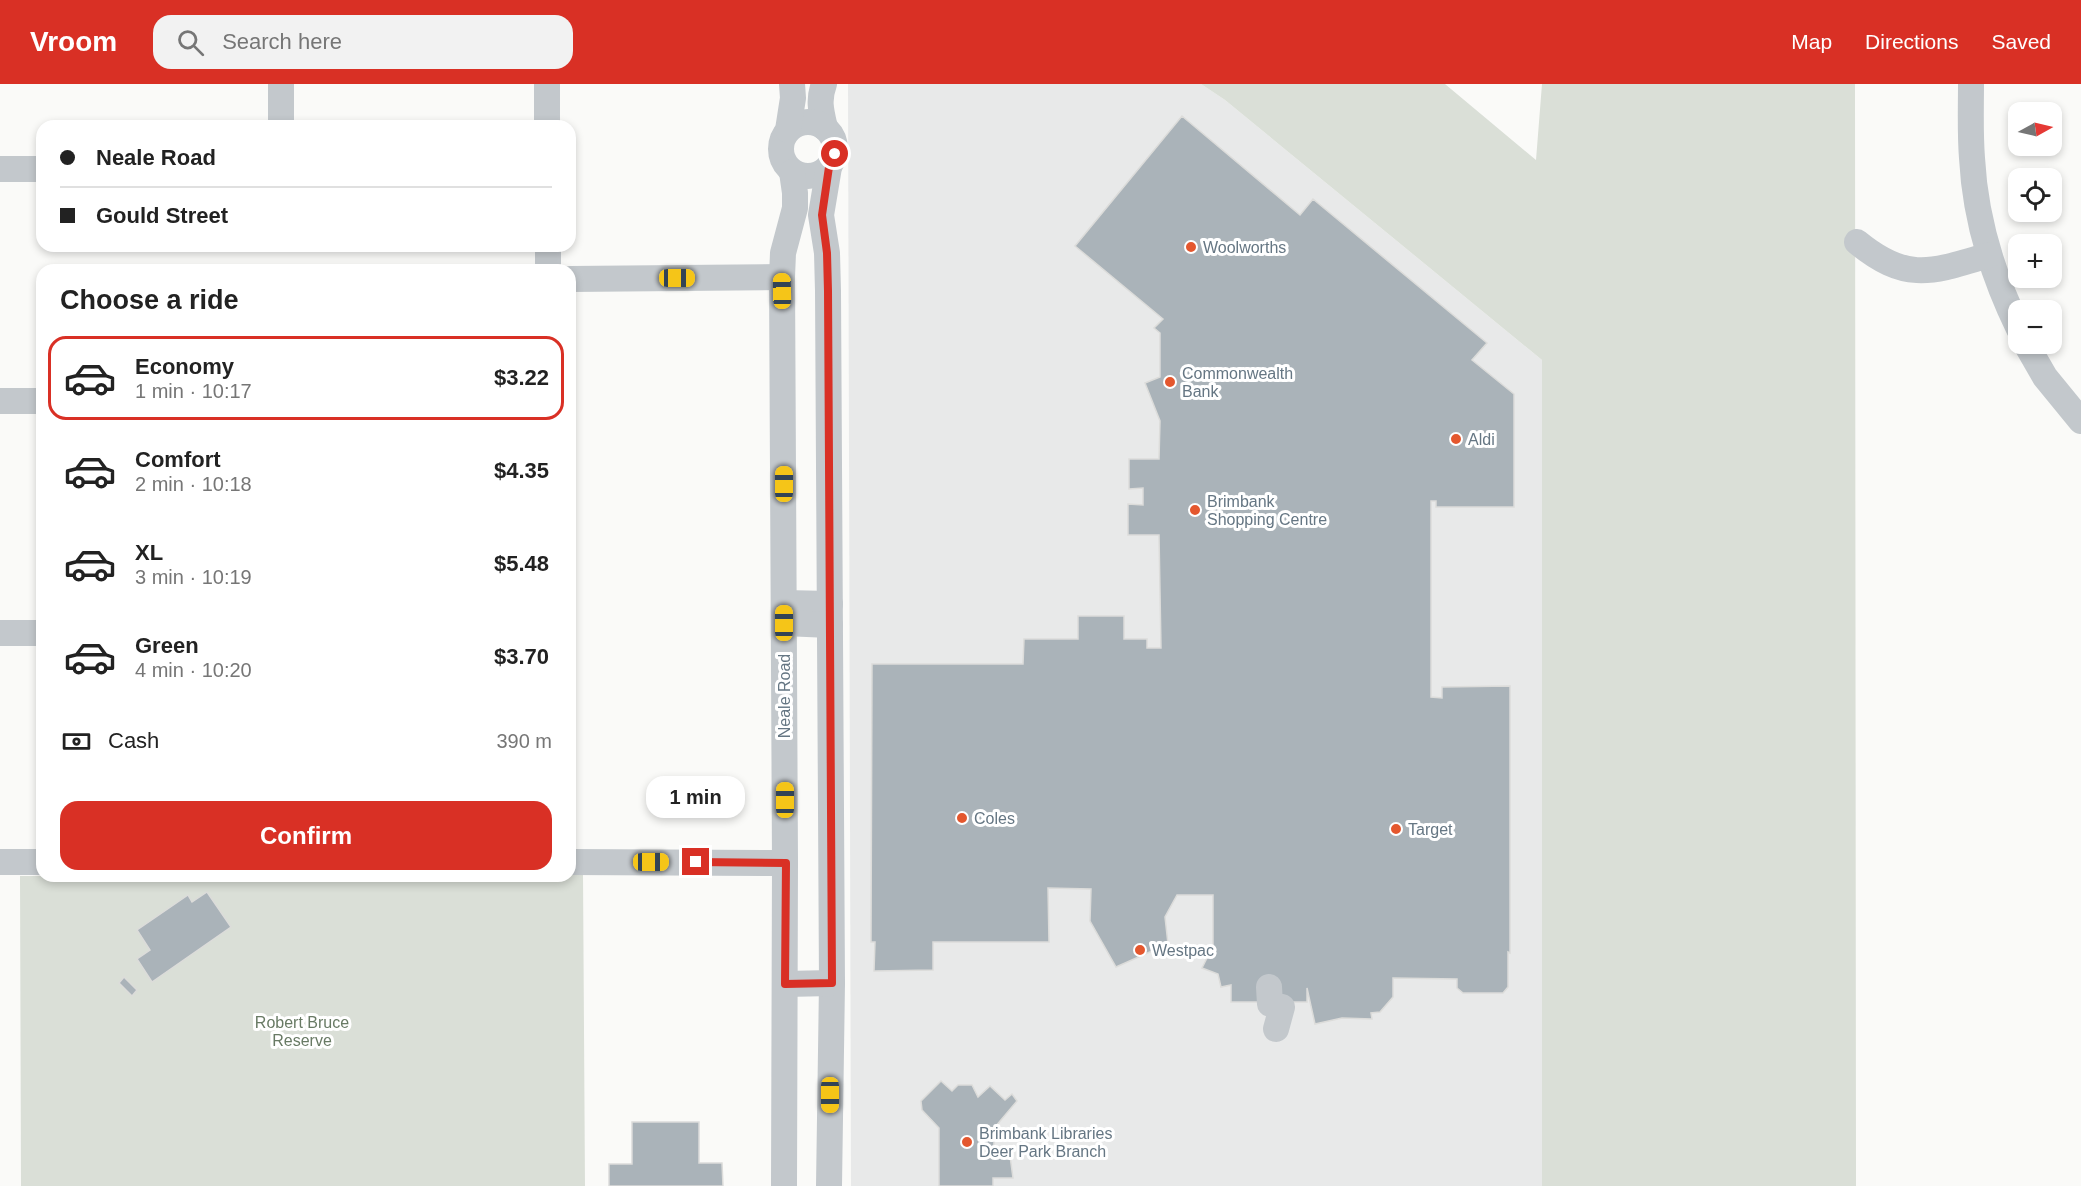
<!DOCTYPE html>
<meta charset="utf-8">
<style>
body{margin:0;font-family:Helvetica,sans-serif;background:#f2f2f2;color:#222;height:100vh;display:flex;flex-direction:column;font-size:22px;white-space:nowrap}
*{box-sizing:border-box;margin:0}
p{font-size:20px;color:#767676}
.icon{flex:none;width:33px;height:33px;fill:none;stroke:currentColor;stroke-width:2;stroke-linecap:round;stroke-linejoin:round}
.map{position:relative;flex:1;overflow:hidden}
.drawer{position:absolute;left:36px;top:180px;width:540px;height:618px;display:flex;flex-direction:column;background:#fff;border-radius:18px;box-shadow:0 3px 9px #0003}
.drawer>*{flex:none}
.banner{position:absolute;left:36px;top:36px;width:540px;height:132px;border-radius:18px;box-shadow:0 3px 9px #0003;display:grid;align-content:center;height:132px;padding:0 24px;background:#fff}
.needle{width:39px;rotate:82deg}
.buttons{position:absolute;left:2008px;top:18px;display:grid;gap:12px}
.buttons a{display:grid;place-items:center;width:54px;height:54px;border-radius:12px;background:#fff;box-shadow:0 3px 9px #0003;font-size:30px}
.end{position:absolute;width:27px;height:27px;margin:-14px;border:8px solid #d93025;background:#fff;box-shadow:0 0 0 3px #fff}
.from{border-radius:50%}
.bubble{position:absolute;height:42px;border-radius:18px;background:#fff;box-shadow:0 3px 9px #0003;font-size:20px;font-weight:800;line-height:42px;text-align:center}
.car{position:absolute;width:18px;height:36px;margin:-18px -9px;border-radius:8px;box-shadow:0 0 4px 2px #0007;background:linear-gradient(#f5c518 24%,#345 0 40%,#f5c518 0 76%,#345 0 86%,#f5c518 0)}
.banner b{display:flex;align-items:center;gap:21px;height:57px;font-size:22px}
.banner b+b{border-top:2px solid #e0e0e0}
.banner i{width:15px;height:15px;background:#222}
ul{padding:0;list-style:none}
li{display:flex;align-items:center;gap:18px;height:84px;margin:0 12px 9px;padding:0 12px;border:3px solid transparent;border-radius:18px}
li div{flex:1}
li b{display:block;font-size:22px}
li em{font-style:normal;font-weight:800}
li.current{border-color:#d93025}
li>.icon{width:54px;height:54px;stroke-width:1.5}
h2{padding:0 24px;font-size:27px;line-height:72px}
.pay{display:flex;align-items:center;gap:15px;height:66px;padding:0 24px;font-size:22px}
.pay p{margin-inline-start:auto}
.cta{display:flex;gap:12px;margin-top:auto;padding:12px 24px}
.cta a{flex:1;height:69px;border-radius:18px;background:#d93025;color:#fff;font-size:24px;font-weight:800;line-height:69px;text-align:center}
header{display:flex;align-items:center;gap:36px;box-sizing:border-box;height:84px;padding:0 30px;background:#d93025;color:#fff}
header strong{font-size:28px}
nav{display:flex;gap:33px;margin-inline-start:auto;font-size:21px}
.search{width:420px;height:54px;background:#f2f2f2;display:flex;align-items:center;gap:15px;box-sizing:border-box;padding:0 21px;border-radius:18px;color:#767676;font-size:22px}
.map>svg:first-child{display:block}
</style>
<header>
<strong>Vroom</strong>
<div class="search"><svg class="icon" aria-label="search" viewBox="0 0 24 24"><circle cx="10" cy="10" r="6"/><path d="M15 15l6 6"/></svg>Search here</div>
<nav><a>Map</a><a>Directions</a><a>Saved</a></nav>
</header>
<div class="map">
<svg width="2081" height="1102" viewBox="0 0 2081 1102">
<rect width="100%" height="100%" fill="#fafaf8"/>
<polygon fill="#e8e9e9" points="848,0 1201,0 1225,16 1542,276 1542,1102 851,1102"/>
<g fill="#dadfd7">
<polygon points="1201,0 1445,0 1536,76 1542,0 1855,0 1856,1102 1542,1102 1542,276 1225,16"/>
<polygon points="570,790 583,790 585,1102 21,1102 20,792 570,792"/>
</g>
<g fill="#aab3b9" stroke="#dcdcda" stroke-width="1.5">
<polygon points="1182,32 1300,131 1313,115 1487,259 1472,276 1514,310 1514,423 1436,423 1436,417 1431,417 1431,613 1442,614 1442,603 1510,602 1510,869 1508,868 1508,903 1503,909 1463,909 1457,904 1457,895 1393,894 1393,913 1380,928 1371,929 1372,935 1342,934 1315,940 1307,904 1307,918 1231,918 1231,901 1221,903 1218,890 1202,884 1213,862 1213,811 1177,811 1165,833 1168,860 1116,883 1090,837 1091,805 1048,804 1049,858 933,858 933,886 874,887 875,858 871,858 872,580 1023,580 1024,555 1078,555 1078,532 1124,532 1124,555 1147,555 1147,564 1161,564 1159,451 1128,451 1128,420 1143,421 1143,404 1129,405 1129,375 1159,375 1160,337 1145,299 1160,293 1160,249 1154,244 1163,235 1075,162"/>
<polygon points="207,808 231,843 152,898 137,875 150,866 137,846 188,811 192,818"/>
<polygon points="124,893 137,906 132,912 119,899"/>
<polygon points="941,997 952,1007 958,1001 972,1001 978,1013 990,1002 1005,1016 1012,1010 1017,1017 995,1043 993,1074 1010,1072 1013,1094 993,1094 993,1102 939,1102 939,1044 922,1026 921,1017"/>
<polygon points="632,1038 699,1038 699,1079 722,1079 723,1102 609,1102 609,1080 632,1080"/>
</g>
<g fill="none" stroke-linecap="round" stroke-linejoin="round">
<g stroke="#c3c8cc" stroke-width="26">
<polyline points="281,0 281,42"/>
<polyline points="547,0 547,42"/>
<path d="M824,0C818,16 821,27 825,44"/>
<path d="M1971,0C1971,24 1970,49 1972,74C1975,133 1993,192 2019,245"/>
<circle cx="808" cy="65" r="27"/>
<polyline points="788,46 793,14 792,0"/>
<polyline points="829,83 821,131 827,169 828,207 832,899 829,1102"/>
<polyline points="0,85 42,85"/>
<path d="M1857,158C1907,199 1932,188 1989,171"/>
<polyline points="548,162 548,186"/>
<polyline points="570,195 782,193"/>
<polyline points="2026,260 2045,293 2081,337"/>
<polyline points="0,317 42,317"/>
<polyline points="784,519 830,520"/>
<polyline points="784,539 830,541"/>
<polyline points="0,549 42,549"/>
<polyline points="0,778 42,778"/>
<polyline points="570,778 785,779"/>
<polyline points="785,900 832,899"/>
<polyline points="1269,903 1270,920 1282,923 1276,945"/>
<polyline points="784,1102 785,779 782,193 783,169 795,124 795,109 792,88"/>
</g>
</g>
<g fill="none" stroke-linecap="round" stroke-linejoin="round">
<polyline stroke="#d93025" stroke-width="8" points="696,778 786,779 785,900 832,899 828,207 827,169 822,131 829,83 835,70"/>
</g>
<g fill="#e4572e" stroke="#fff" stroke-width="2">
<circle cx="1191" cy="163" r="6"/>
<circle cx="1170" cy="298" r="6"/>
<circle cx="1456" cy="355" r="6"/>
<circle cx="1195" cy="426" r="6"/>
<circle cx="962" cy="734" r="6"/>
<circle cx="1396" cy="745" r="6"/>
<circle cx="1140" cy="866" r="6"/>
<circle cx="967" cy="1058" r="6"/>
</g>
<g text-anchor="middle" stroke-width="6" stroke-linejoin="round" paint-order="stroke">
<g font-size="16" fill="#657683" stroke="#fff" text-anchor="start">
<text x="1203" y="169">Woolworths</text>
<text x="1182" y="295">Commonwealth<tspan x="1182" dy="18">Bank</tspan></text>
<text x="1468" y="361">Aldi</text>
<text x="1207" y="423">Brimbank<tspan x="1207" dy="18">Shopping Centre</tspan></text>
<text x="974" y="740">Coles</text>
<text x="1408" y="751">Target</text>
<text x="1152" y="872">Westpac</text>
<text x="979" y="1055">Brimbank Libraries<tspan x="979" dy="18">Deer Park Branch</tspan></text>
</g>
<g font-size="16" fill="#657683" stroke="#fff">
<text transform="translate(784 612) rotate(-90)" y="6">Neale Road</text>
</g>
<g font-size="16" fill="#687a64" stroke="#fff">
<text x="302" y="944">Robert Bruce<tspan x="302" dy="18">Reserve</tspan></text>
</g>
</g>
</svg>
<div class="buttons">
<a><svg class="needle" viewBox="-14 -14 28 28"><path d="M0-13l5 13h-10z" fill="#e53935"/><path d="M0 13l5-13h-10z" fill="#767676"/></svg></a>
<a><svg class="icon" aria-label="locate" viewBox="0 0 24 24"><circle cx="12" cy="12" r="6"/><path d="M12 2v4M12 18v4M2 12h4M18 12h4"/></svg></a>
<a>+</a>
<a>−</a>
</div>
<i class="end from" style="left:835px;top:70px"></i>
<i class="end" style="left:696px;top:778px"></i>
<div class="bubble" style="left:646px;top:692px;width:99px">1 min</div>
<i class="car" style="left:677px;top:194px;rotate:90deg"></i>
<i class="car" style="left:782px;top:207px;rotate:359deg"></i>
<i class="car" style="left:784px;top:400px;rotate:0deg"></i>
<i class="car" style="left:784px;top:539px;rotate:0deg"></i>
<i class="car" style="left:785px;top:716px;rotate:0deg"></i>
<i class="car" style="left:651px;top:778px;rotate:90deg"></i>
<i class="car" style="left:830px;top:1011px;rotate:180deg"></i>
<div class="banner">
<b><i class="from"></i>Neale Road</b>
<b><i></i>Gould Street</b>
</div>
<section class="drawer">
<h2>Choose a ride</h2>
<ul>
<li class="current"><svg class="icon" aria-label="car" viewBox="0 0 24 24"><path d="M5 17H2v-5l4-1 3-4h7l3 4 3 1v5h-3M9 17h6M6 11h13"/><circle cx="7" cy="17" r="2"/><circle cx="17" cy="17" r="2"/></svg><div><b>Economy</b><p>1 min · 10:17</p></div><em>$3.22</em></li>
<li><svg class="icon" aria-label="car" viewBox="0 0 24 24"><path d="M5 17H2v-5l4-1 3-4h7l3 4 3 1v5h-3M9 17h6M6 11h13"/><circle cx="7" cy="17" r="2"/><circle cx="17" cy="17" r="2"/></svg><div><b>Comfort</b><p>2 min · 10:18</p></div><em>$4.35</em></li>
<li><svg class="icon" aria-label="car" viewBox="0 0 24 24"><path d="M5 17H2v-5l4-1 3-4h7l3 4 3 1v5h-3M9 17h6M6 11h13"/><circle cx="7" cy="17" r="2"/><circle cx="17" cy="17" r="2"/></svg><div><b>XL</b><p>3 min · 10:19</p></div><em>$5.48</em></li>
<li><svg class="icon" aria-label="car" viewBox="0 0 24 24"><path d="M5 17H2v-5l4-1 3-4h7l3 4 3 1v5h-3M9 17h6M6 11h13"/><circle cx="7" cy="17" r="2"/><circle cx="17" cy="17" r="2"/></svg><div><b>Green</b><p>4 min · 10:20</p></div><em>$3.70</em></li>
</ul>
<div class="pay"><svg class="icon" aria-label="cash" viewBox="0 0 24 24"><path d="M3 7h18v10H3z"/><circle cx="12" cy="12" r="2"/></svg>Cash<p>390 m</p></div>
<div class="cta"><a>Confirm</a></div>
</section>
</div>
